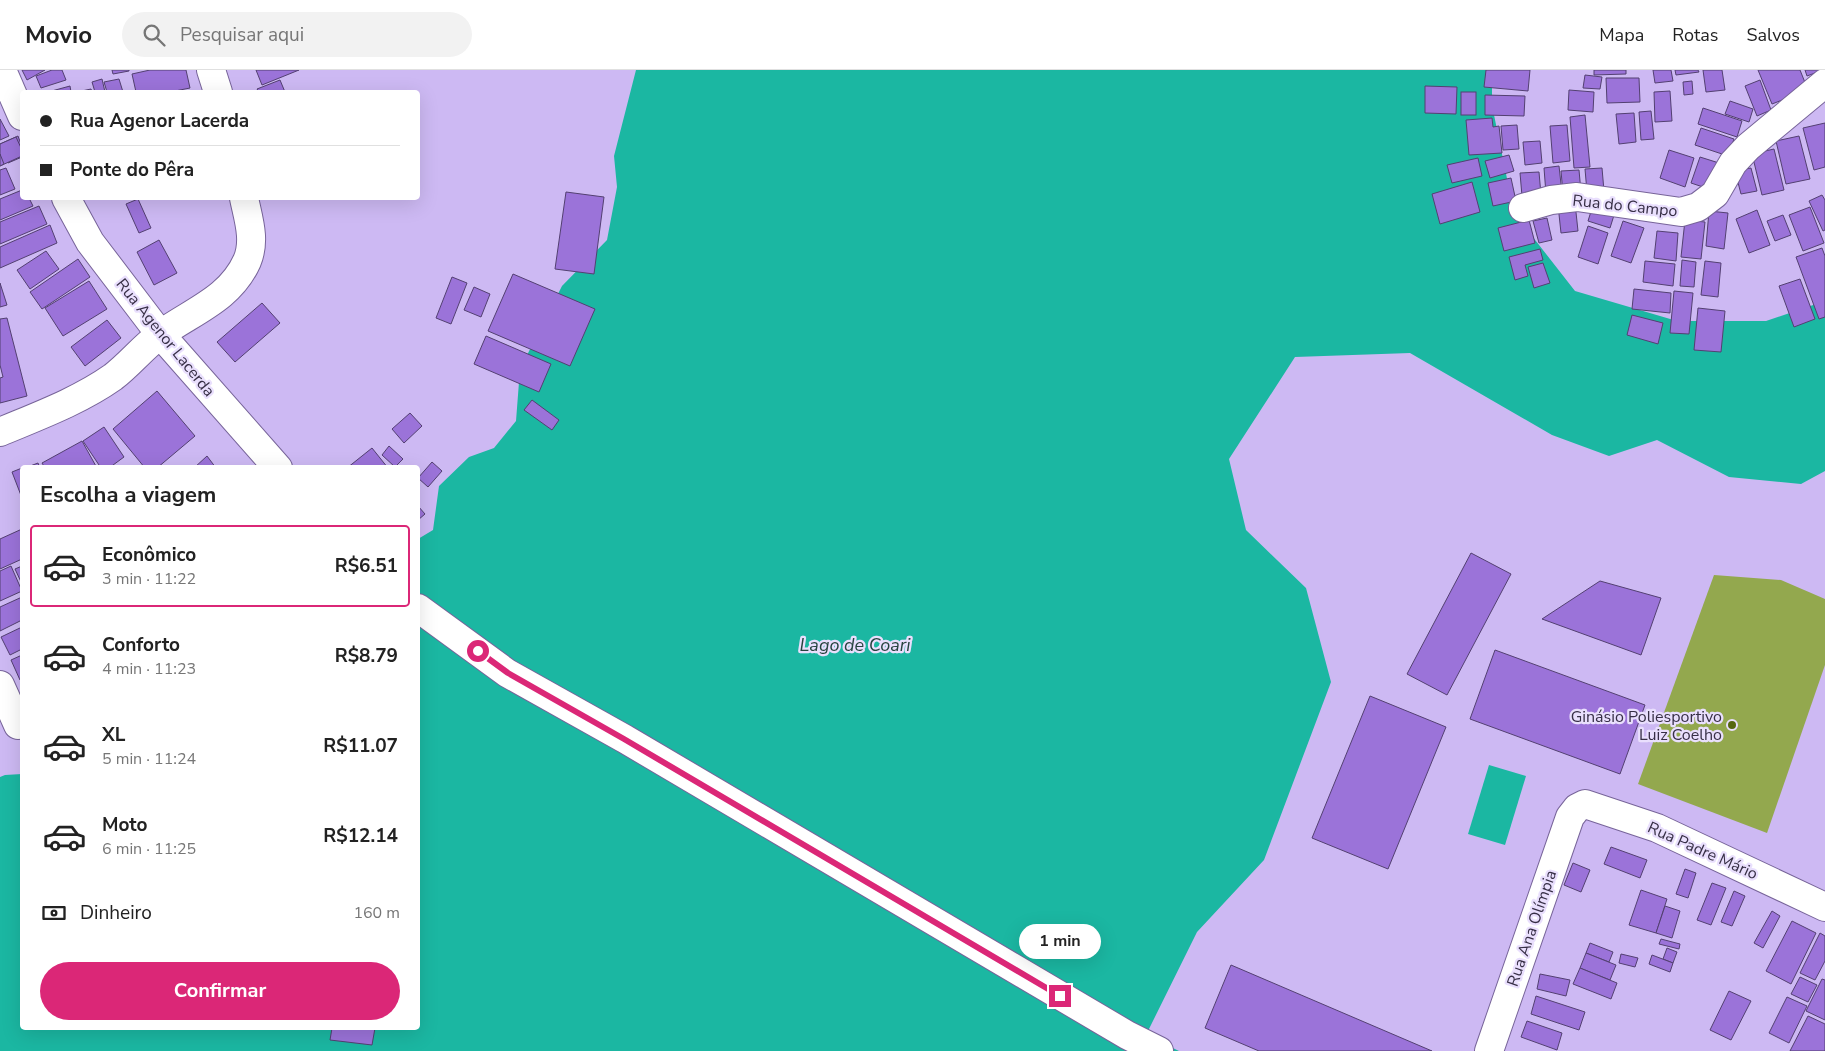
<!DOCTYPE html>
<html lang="pt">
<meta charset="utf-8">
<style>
body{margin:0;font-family:"Nunito Sans",sans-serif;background:#f2f2f2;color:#222;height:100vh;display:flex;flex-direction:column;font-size:19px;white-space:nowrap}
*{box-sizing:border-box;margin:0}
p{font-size:16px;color:#767676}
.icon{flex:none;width:28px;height:28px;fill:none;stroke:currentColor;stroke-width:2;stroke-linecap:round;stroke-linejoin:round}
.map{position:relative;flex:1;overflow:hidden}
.drawer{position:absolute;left:20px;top:395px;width:400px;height:565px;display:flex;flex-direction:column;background:#fff;border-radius:5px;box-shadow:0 5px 20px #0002}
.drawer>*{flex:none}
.hud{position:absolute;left:20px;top:20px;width:400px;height:110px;border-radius:5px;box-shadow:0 5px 20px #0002;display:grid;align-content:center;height:110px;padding:0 20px;background:#fff}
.end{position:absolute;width:22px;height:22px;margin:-11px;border:6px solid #db2777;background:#fff;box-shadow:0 0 0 2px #fff}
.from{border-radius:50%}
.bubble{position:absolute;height:35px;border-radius:18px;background:#fff;box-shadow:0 5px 20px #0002;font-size:16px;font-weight:700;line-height:35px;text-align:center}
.hud b{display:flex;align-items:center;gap:18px;height:48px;font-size:19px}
.hud b+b{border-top:1px solid #e0e0e0}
.hud i{width:12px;height:12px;background:#222}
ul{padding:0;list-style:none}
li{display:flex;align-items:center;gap:15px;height:82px;margin:0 10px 8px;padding:0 10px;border:2px solid transparent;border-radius:5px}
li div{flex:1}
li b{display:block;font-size:19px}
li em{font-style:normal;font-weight:700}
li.selected{border-color:#db2777}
li>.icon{width:45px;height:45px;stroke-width:1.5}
h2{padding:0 20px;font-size:22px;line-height:60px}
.pay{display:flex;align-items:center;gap:12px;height:55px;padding:0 20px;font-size:19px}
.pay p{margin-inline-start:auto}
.button{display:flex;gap:10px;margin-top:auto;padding:10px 20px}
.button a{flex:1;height:58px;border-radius:30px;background:#db2777;color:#fff;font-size:20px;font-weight:700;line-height:58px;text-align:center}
header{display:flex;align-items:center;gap:30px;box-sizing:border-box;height:70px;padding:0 25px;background:#fff;border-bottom:1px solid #e0e0e0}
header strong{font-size:24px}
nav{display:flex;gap:28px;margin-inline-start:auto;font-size:18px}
.search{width:350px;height:45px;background:#f2f2f2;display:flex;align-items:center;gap:12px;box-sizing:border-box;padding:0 18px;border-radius:28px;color:#767676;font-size:19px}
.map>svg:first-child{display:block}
</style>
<header>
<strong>Movio</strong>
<div class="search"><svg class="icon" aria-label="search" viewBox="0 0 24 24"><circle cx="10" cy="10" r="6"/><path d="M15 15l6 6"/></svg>Pesquisar aqui</div>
<nav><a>Mapa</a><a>Rotas</a><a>Salvos</a></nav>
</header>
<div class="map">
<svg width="1825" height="981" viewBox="0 0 1825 981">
<rect width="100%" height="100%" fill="#cdb9f3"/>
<polygon fill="#93a84e" points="1714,505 1781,510 1825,529 1825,595 1767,763 1638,714"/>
<g fill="#1bb7a2">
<polygon points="636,0 1492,0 1492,35 1514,143 1575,221 1677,251 1766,251 1825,231 1825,401 1801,414 1729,407 1657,370 1609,386 1552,365 1410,283 1295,287 1229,389 1246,460 1306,518 1331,612 1264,790 1197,862 1146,965 1179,981 0,981 0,707 5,705 22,704 22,958 418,958 418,469 433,460 439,416 469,387 494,378 516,351 520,299 562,216 607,170 617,117 614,86"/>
<polygon points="1489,695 1526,706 1505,775 1468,764"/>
</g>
<g fill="#9b73d9" stroke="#534071">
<polygon points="22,0 45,0 27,10"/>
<polygon points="52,0 62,0 66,10 41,18 36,6"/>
<polygon points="112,0 129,0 129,1 113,4"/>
<polygon points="150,0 186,0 190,18 170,22 136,22 132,4"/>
<polygon points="256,0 299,0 262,15"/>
<polygon points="1486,0 1530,0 1528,21 1484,17"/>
<polygon points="1594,0 1626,0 1626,4 1594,5"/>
<polygon points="1653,0 1671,0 1673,11 1655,13"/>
<polygon points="1675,0 1698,0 1699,2 1676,5"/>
<polygon points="1703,0 1722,0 1725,20 1706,22"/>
<polygon points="1758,0 1800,0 1808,20 1772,34"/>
<polygon points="1805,0 1823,0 1807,6"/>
<polygon points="1585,5 1602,7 1600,19 1583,18"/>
<polygon points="1606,8 1639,8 1640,32 1607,33"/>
<polygon points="102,9 105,22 95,22 92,12"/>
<polygon points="119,9 123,22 107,22 104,12"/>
<polygon points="280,10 285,22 259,22 257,19"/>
<polygon points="1760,10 1771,40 1757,46 1745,16"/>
<polygon points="1692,11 1693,24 1684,25 1683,12"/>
<polygon points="70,16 71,22 48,22"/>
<polygon points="1425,16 1457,17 1456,44 1425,43"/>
<polygon points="91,19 92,22 77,22"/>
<polygon points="1569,20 1594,22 1593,42 1568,40"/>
<polygon points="1670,21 1672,51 1655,52 1654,22"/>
<rect x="1461" y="22" width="15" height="23"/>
<polygon points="1485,25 1525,26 1524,46 1485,45"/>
<polygon points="1730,31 1753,39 1749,52 1725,44"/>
<polygon points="1703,38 1742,51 1737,67 1698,54"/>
<polygon points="1651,41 1654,69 1641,70 1639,42"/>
<polygon points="1634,43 1636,72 1619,74 1616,44"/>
<polygon points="1585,45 1590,97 1574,98 1570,47"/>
<polygon points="1492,48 1493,57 1499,56 1502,83 1469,85 1466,50"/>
<polygon points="0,49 9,66 0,70"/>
<polygon points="1825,53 1825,97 1814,100 1803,58"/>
<polygon points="1517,55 1519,79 1503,80 1501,56"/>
<polygon points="1567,55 1570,91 1553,93 1550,56"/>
<polygon points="1701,58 1734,69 1728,86 1695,75"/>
<polygon points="18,66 22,77 22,87 8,93 0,74"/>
<polygon points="1799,66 1810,109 1786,114 1776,71"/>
<polygon points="16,67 22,80 22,86 0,96 0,74"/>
<polygon points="1540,71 1542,93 1525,95 1523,72"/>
<polygon points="1774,79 1784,120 1762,125 1752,84"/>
<polygon points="1669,80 1694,88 1685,117 1660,108"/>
<polygon points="0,84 4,94 0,96"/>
<polygon points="1509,85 1514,101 1490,108 1485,91"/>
<polygon points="1700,87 1719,93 1709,119 1691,113"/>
<polygon points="1478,88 1482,106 1452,113 1447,95"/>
<polygon points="1559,96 1562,123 1546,124 1544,98"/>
<polygon points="6,98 15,119 0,125 0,100"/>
<polygon points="1602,98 1604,121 1587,122 1585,99"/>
<polygon points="1751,98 1757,121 1741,124 1735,101"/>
<polygon points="1579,100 1581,122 1563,123 1561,101"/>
<polygon points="1539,102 1541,125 1522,126 1520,103"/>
<polygon points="1511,108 1516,131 1493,136 1488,113"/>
<polygon points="1472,112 1480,142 1440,154 1432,124"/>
<polygon points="22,120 22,128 29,128 33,136 0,150 0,129"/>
<polygon points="566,122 604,127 594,204 555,199"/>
<polygon points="1822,125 1825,130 1825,160 1823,161 1809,131"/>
<polygon points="138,129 151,158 139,163 126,134"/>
<polygon points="1575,133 1578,161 1561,163 1558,135"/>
<polygon points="1593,135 1615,142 1610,158 1588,151"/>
<polygon points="39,136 47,154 0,174 0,152"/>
<polygon points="1810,137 1824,173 1803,181 1789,145"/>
<polygon points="1757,140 1770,175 1749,183 1736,149"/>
<polygon points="1709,141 1728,143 1724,179 1706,176"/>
<polygon points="1783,145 1791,165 1775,171 1767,151"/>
<polygon points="1547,148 1552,170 1539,173 1533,151"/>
<polygon points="1529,150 1535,173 1504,181 1498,158"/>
<polygon points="1685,150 1705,152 1701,189 1681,187"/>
<polygon points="1623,151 1644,158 1631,193 1611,186"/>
<polygon points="50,155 57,173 0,198 0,177"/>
<polygon points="1588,156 1608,163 1598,194 1578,187"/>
<polygon points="1657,161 1678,163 1676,191 1654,188"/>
<polygon points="159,170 177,203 154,215 137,182"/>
<polygon points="1822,178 1825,186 1825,247 1819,249 1796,187"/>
<polygon points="1540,179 1543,190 1525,195 1528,206 1515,210 1509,187"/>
<polygon points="46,181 59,199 30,219 17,200"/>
<polygon points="78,189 90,207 42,239 30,222"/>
<polygon points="1682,190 1696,192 1694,217 1680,216"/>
<polygon points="1645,191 1675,194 1673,216 1643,212"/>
<polygon points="1705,191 1721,193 1718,227 1701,225"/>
<polygon points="1543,193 1550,213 1534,218 1528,197"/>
<polygon points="513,204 595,239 570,296 488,261"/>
<polygon points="452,207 467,213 451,254 436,248"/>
<polygon points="1800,209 1815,249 1794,257 1779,216"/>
<polygon points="89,211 107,239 63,266 45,238"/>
<polygon points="0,213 7,235 0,237"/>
<polygon points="474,217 490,224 481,247 464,240"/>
<polygon points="1634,219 1671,223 1670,243 1632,239"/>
<polygon points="1674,221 1693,223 1689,264 1670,263"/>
<polygon points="262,233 280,253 235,292 217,272"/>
<polygon points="1698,238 1725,241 1721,282 1694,280"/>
<polygon points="1632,245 1663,253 1658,274 1627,265"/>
<polygon points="7,248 27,326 0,333 0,308 3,307 0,295 0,249"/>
<polygon points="107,250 121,268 85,296 71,277"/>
<polygon points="486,266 551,294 539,322 474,294"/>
<polygon points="157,321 195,366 157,398 145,398 113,359"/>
<polygon points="532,330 559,350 552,360 524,340"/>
<polygon points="410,343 422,356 404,373 392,359"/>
<polygon points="104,357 124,387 109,398 101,398 83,371"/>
<polygon points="82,371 97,398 45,398 42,393"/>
<polygon points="389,376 403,389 395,397 382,385"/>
<polygon points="372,378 388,398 347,398"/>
<polygon points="207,386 216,398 194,398"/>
<polygon points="432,392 442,401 428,417 418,408"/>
<polygon points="38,393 40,398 25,398"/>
<polygon points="22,398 22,428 12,402"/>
<polygon points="418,436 425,444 418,450"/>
<polygon points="22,459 22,489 0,499 0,469"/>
<polygon points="1471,483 1511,504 1447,625 1407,604"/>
<polygon points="11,496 22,521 0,531 0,501"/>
<polygon points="22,496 22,514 15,499"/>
<polygon points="1600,511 1661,528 1641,585 1542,549"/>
<polygon points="22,527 22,550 0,561 0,537"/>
<polygon points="22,557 22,579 10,585 1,567"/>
<polygon points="1495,580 1645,635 1620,704 1470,649"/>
<polygon points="22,585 22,609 20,610 11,590"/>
<polygon points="1370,626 1446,657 1388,799 1312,768"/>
<polygon points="1611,777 1647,790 1640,808 1604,794"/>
<polygon points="1573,793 1590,800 1581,822 1564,815"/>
<polygon points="1685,799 1696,803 1688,828 1676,824"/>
<polygon points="1712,813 1726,818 1711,855 1697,850"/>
<polygon points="1641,820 1667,829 1656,863 1629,855"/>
<polygon points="1734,821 1745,826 1732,856 1721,852"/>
<polygon points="1665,836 1680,841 1672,868 1656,863"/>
<polygon points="1772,841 1780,846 1763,878 1754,873"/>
<polygon points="1792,851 1816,863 1791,914 1766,901"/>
<polygon points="1820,863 1825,866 1825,891 1815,910 1800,903"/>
<polygon points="1661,869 1680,874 1679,879 1659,874"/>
<polygon points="1590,873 1613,882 1609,892 1586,883"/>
<polygon points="1667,878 1677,882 1673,893 1663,889"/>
<polygon points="1586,883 1616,895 1610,910 1580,898"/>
<polygon points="1621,884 1638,888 1635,897 1619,893"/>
<polygon points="1652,885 1673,893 1670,902 1649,894"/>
<polygon points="1231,895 1432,981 1259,981 1205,958"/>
<polygon points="1580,898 1617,913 1611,929 1573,914"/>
<polygon points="1540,904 1570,910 1566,926 1537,919"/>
<polygon points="1800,907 1817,915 1808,932 1791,924"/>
<polygon points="1822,909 1825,910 1825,950 1806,941"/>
<polygon points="1729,921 1751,931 1731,970 1710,960"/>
<polygon points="1536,926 1585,942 1579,960 1531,944"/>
<polygon points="1787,927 1807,936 1789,973 1769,963"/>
<polygon points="1808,946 1825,954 1825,981 1790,981"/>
<polygon points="1527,951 1562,963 1557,980 1521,967"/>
<polygon points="332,958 375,958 372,975 330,970"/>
</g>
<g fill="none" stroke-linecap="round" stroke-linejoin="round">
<defs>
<g id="minor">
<polyline points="2,0 22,46"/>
<polyline points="211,0 218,22"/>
<polyline points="66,128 90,172 160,264 278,398"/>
<polyline points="1523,138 1551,130 1577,127 1681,142 1698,137 1715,124 1733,93 1748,77 1825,13"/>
<path d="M0,362C38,346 79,331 113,307C130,294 144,276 161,264C193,241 230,229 247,191C256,170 248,148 244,128"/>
<polyline points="418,538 507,603 625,669 1127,965 1159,981"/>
<polyline points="0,615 18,655"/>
<polyline points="1489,981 1570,747 1577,738 1585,734 1657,758 1825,837"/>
</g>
</defs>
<use href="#minor" stroke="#776499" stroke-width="30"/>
<use href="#minor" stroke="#fff" stroke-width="28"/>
</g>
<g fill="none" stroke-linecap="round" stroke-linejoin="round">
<polyline stroke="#db2777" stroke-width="6" points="478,581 508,603 624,669 1060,926"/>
</g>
<circle fill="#566710" stroke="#e9dffd" stroke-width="2" cx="1732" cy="655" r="5"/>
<g text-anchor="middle" stroke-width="4.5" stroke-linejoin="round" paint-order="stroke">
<g font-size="16" fill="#372f46" stroke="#e9dffd">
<text transform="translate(1625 135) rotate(6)" y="6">Rua do Campo</text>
<text transform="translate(166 267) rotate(51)" y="6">Rua Agenor Lacerda</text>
<text transform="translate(1703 780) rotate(24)" y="6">Rua Padre Mário</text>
<text transform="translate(1531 858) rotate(-71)" y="6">Rua Ana Olímpia</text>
</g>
<g font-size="16" fill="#372f46" stroke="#e9dffd" text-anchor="end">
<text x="1722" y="652">Ginásio Poliesportivo<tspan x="1722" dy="18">Luiz Coelho</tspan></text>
</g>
<g font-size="18" font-style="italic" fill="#26433e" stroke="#e9dffd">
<text x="855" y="581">Lago de Coari</text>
</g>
</g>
</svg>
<i class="end from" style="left:478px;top:581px"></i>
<i class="end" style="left:1060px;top:926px"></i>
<div class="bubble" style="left:1019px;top:854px;width:82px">1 min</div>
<div class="hud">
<b><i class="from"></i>Rua Agenor Lacerda</b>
<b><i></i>Ponte do Pêra</b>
</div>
<section class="drawer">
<h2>Escolha a viagem</h2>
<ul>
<li class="selected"><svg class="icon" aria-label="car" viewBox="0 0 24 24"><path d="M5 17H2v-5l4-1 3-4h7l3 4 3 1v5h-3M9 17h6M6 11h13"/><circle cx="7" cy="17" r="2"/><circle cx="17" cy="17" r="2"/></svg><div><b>Econômico</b><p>3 min · 11:22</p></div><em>R$6.51</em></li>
<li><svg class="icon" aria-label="car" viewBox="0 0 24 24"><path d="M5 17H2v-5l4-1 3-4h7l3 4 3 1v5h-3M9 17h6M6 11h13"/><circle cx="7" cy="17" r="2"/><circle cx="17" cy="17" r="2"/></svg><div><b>Conforto</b><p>4 min · 11:23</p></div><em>R$8.79</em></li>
<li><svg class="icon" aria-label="car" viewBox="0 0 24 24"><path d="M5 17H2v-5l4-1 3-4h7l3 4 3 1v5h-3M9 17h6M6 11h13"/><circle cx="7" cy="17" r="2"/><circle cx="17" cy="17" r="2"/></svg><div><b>XL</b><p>5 min · 11:24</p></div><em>R$11.07</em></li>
<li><svg class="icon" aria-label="car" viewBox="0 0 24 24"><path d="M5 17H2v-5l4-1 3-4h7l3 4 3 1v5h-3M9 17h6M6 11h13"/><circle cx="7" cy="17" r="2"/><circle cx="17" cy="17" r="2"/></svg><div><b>Moto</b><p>6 min · 11:25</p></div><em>R$12.14</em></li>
</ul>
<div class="pay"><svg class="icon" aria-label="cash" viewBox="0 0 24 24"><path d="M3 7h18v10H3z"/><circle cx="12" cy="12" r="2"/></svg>Dinheiro<p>160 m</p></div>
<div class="button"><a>Confirmar</a></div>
</section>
</div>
